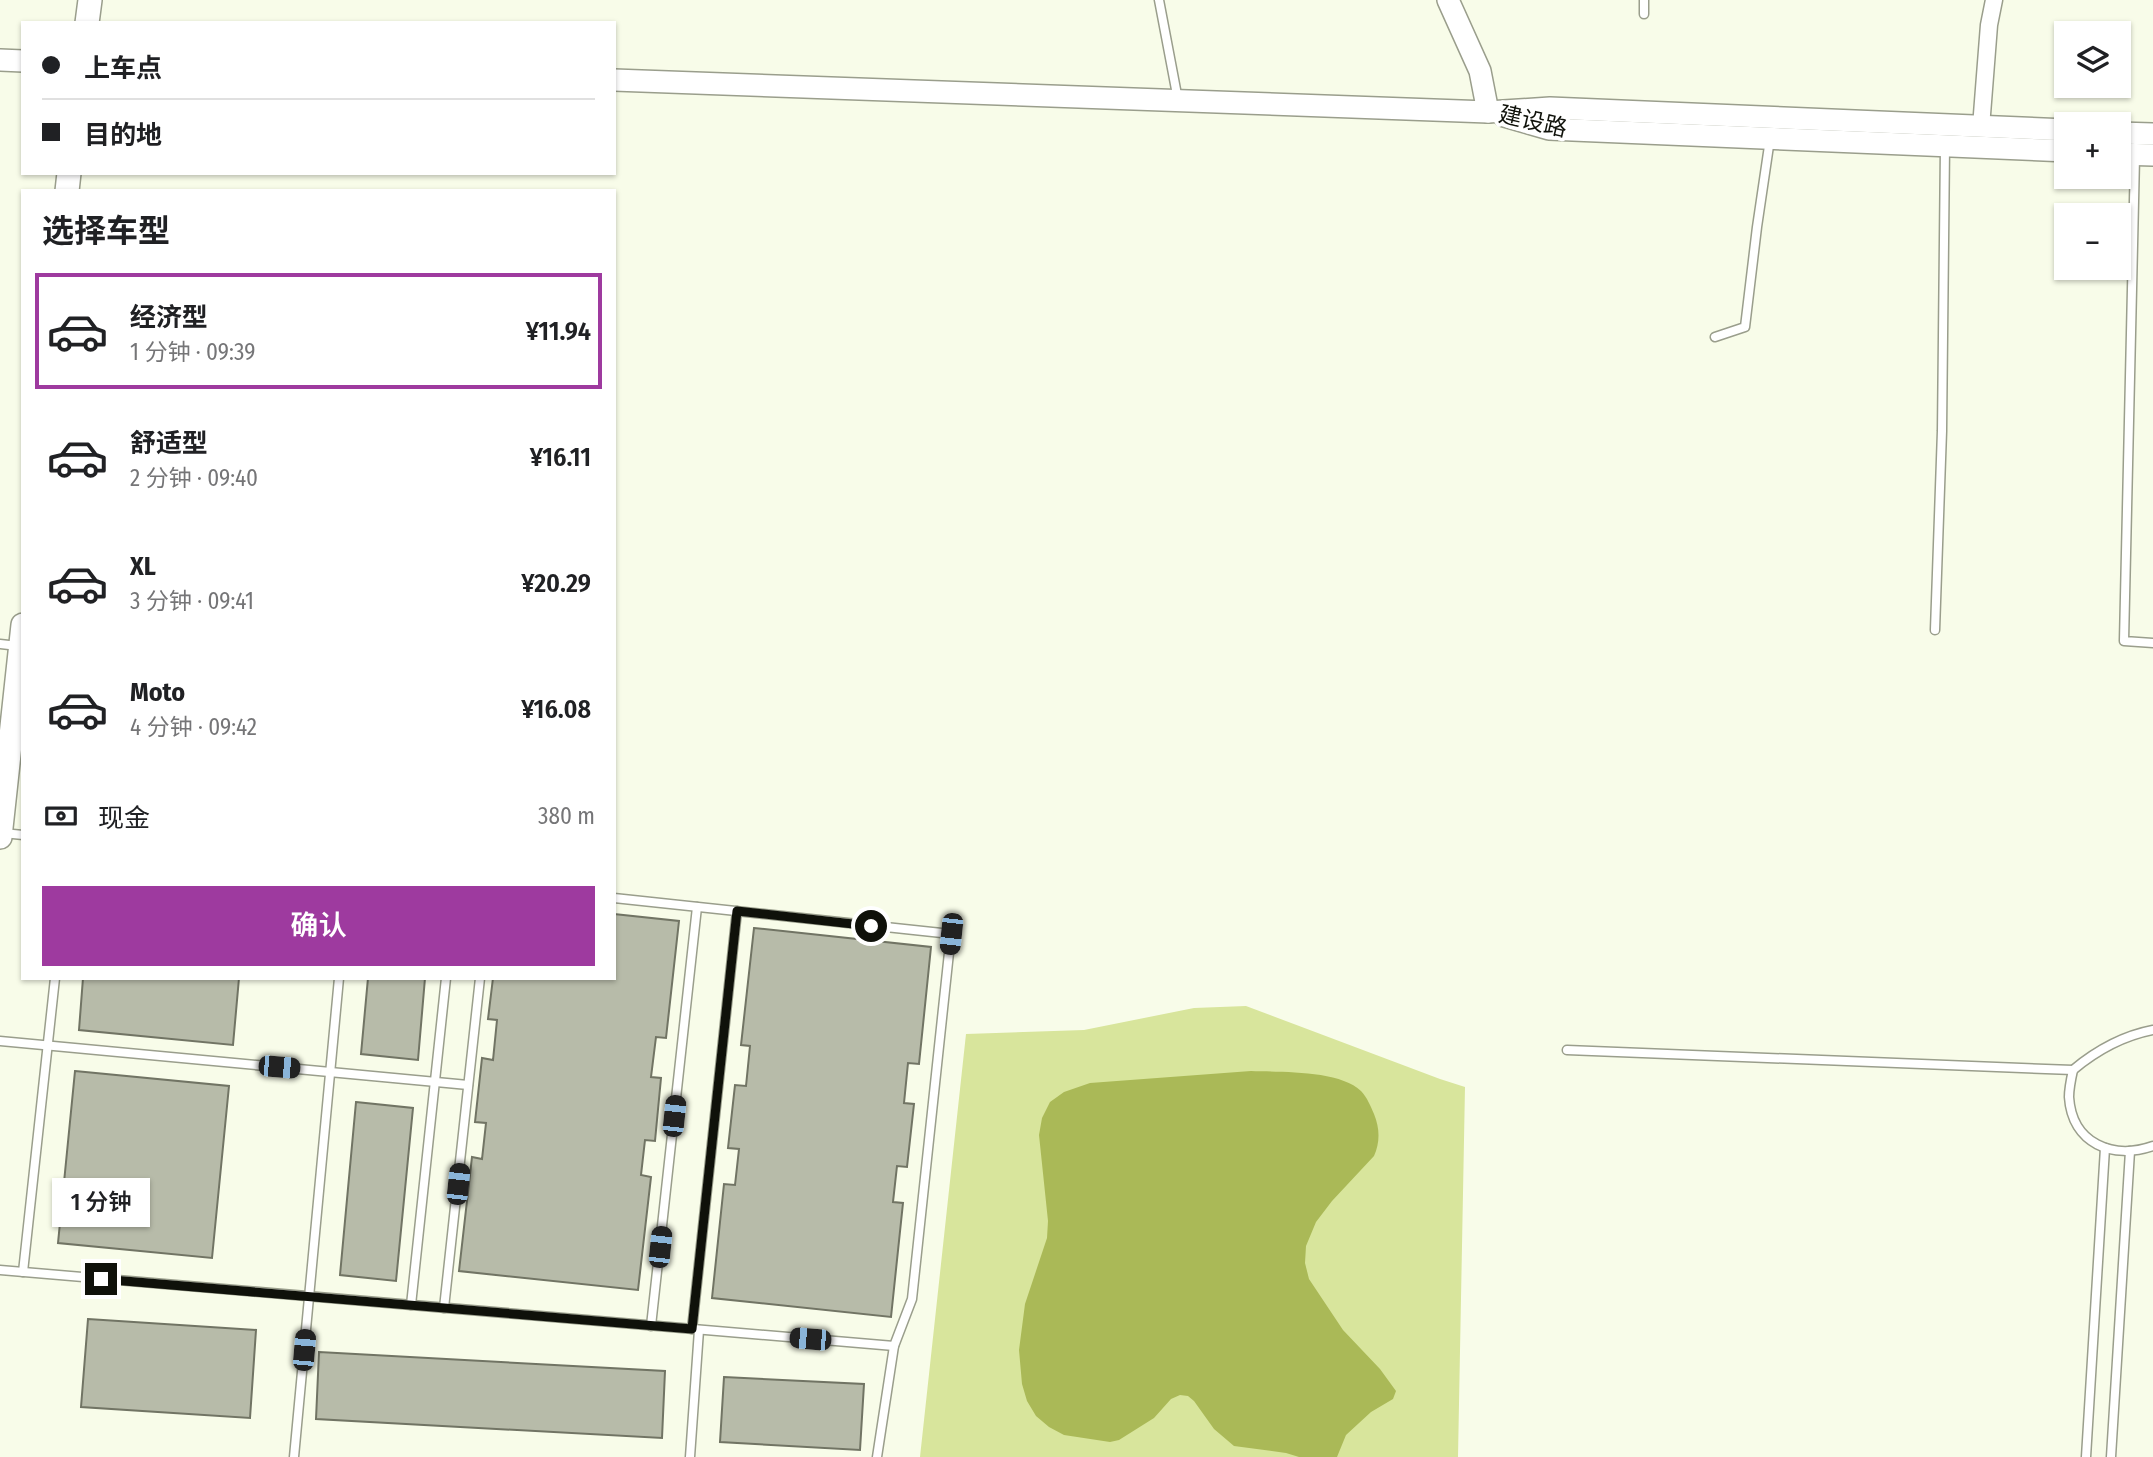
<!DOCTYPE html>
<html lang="zh">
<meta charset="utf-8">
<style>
body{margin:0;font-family:"Fira Sans Condensed","Noto Sans SC",sans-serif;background:#f6f6f6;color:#202124;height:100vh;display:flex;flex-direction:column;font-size:26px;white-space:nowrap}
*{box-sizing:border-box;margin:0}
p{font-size:23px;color:#757577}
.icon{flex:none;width:38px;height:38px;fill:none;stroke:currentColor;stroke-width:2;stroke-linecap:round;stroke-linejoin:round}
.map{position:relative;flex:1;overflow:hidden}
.details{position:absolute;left:21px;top:189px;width:595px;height:791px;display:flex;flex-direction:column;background:#fff;border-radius:0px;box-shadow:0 2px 5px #0004}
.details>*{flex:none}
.top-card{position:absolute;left:21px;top:21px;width:595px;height:154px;border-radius:0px;box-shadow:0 2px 5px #0004;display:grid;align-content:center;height:154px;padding:0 21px;background:#fff}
.fabs{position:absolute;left:2054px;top:21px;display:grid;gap:14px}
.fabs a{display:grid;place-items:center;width:77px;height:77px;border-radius:0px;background:#fff;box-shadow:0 2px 5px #0004;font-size:35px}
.end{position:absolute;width:32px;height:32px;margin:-16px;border:9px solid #0f110a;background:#fff;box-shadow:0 0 0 4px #fff}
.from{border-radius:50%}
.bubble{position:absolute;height:49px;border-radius:0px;background:#fff;box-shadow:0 2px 5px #0004;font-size:23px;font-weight:600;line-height:49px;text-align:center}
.car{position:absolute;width:21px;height:42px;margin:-21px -10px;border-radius:9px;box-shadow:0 0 5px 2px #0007;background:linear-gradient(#222 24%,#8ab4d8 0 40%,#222 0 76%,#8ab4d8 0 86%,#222 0)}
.top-card b{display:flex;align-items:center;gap:24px;height:66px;font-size:26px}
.top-card b+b{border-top:2px solid #e0e0e0}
.top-card i{width:18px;height:18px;background:#202124}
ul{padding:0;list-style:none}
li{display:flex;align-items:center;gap:21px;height:116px;margin:0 14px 10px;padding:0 7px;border:4px solid transparent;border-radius:0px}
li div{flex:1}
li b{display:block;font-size:26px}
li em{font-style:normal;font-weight:600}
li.active{border-color:#9e3a9f}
li>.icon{width:63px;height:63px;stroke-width:1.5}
h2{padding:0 21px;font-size:32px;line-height:84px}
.pay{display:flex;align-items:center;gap:18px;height:77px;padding:0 21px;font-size:26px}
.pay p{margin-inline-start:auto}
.button{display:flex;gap:14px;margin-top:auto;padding:14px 21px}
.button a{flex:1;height:80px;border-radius:0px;background:#9e3a9f;color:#fff;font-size:28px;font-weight:600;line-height:80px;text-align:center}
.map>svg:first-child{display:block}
</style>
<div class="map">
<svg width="2153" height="1457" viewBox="0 0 2153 1457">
<rect width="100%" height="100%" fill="#f8fce9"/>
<polygon fill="#d8e59c" points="1246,1006 1440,1079 1465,1087 1458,1457 920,1457 966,1034 1084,1030 1194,1008"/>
<path fill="#aab957" d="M1251,1071C1280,1072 1340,1070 1361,1091C1367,1097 1371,1107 1374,1114C1380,1129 1380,1142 1374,1156L1332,1201L1316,1222L1306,1246L1305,1263L1309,1279L1343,1330L1380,1369L1396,1391L1393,1399L1371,1412L1346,1435L1337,1457H1299L1286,1453L1234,1446L1214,1429L1194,1401L1188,1396L1180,1395L1171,1399L1154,1418L1119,1440L1110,1442L1064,1435L1049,1427L1036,1416L1027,1401L1022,1384L1019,1350L1025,1304L1047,1238L1048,1221L1039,1135L1042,1118L1050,1102L1064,1092L1090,1083Z"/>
<g fill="#b7bba9" stroke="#717464" stroke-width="2">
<polygon points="614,914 679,921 666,1038 656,1037 651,1077 661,1078 655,1141 645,1140 641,1175 651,1177 638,1290 459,1271 472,1157 482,1159 486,1123 475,1122 482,1058 493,1060 497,1020 488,1019 493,978 614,978"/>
<polygon points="754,928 931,947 919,1064 908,1063 904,1103 914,1104 907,1167 897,1166 893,1202 903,1203 891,1317 712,1298 724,1184 735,1185 739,1149 728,1148 735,1085 746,1086 750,1046 741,1045"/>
<polygon points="83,978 239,978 233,1045 79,1030"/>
<polygon points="368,978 425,978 418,1060 361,1054"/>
<polygon points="75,1071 229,1086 212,1258 58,1243"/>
<polygon points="356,1102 413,1108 396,1281 340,1275"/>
<polygon points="88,1319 256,1330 250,1418 81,1407"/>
<polygon points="319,1352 665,1371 662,1438 316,1419"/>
<polygon points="724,1377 864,1384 860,1450 720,1442"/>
</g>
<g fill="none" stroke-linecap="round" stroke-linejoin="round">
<defs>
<g id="service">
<polyline points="1159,0 1178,100"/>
<polyline points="1644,0 1644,14"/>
<polyline points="2135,157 2124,641 2153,643"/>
<polyline points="1715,337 1745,327 1757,227 1770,139"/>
<polyline points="1935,630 1942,431 1945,146"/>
<polyline points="0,644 18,646"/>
<polyline points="3,833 23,835"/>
<polyline points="614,898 951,934 912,1299 894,1346 877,1457"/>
<path d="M2153,1030C2122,1036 2097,1050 2073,1070C2071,1079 2069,1088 2069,1097C2072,1144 2113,1160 2153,1146"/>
<polyline points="0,1041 468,1085"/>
<polyline points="1567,1050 2073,1070"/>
<polyline points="0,1270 894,1346"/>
<polyline points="23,1272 55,978"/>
<polyline points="411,1305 446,978"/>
<polyline points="444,1308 480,978"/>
<polyline points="651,1326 697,907"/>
<polyline points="692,1329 737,911"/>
<polyline points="294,1457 339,978"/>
<polyline points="690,1457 699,1330"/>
<polyline points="2086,1457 2105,1148"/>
<polyline points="2111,1457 2130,1151"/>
</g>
<polyline id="minor" points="1981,127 1989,25 1994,0"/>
<g id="tertiary">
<polyline points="1448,0 1480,71 1488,112"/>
<polyline points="0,60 23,61"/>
<polyline points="614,80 1488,112 1550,108 2067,130"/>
<polyline points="1504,116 1549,129 2067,151"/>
<polyline points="2119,133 2153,134"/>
<polyline points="2119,154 2153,155"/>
</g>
<g id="secondary">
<polyline points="87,23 90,0"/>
<polyline points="67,191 69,173"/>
<polyline points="0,837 23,625"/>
</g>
</defs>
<use href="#service" stroke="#9a9e8c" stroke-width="11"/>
<use href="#minor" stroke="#9a9e8c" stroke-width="19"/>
<use href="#tertiary" stroke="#9a9e8c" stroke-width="24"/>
<use href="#secondary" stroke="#9a9e8c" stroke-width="26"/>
<use href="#service" stroke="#fff" stroke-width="8"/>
<use href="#minor" stroke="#fff" stroke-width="16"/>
<use href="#tertiary" stroke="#fff" stroke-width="21"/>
<use href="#secondary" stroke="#fff" stroke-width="23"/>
</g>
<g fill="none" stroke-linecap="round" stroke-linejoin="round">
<polyline stroke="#0f110a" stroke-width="9" points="101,1279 692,1329 737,911 871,926"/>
</g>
<g text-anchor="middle" stroke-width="7" stroke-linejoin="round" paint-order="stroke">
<g font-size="23" fill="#0f110a" stroke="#fff">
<text transform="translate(1533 121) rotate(13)" y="8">建设路</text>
</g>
</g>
</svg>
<div class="fabs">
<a><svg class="icon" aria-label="layers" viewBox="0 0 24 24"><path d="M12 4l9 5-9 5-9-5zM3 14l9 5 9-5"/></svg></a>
<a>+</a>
<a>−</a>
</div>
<i class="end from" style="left:871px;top:926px"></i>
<i class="end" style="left:101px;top:1279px"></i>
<div class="bubble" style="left:52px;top:1178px;width:98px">1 分钟</div>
<i class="car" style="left:951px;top:934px;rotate:186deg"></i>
<i class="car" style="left:279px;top:1067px;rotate:95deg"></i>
<i class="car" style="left:674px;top:1116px;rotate:6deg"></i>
<i class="car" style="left:458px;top:1184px;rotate:6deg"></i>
<i class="car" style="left:660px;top:1247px;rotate:6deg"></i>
<i class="car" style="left:810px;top:1339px;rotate:275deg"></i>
<i class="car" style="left:304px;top:1350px;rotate:5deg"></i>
<div class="top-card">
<b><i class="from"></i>上车点</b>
<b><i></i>目的地</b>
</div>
<section class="details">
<h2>选择车型</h2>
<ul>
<li class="active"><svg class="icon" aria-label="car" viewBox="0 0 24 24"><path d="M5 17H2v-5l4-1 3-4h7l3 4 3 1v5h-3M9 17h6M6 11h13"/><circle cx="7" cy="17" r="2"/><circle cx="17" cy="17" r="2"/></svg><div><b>经济型</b><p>1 分钟 · 09:39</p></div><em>¥11.94</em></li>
<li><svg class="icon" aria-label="car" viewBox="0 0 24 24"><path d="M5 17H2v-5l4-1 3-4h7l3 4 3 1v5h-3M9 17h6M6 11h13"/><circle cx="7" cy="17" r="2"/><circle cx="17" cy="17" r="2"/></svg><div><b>舒适型</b><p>2 分钟 · 09:40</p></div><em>¥16.11</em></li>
<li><svg class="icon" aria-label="car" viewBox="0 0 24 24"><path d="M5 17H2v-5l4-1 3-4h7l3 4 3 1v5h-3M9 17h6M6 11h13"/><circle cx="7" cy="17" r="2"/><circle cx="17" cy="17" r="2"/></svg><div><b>XL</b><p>3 分钟 · 09:41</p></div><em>¥20.29</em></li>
<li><svg class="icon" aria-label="car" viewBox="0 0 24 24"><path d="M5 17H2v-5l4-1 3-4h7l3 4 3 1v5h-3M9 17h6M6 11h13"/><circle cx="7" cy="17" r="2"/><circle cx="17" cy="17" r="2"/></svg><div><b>Moto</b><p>4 分钟 · 09:42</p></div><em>¥16.08</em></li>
</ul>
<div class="pay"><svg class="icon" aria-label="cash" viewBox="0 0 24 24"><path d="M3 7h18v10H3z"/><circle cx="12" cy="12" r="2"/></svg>现金<p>380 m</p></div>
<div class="button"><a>确认</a></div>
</section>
</div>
